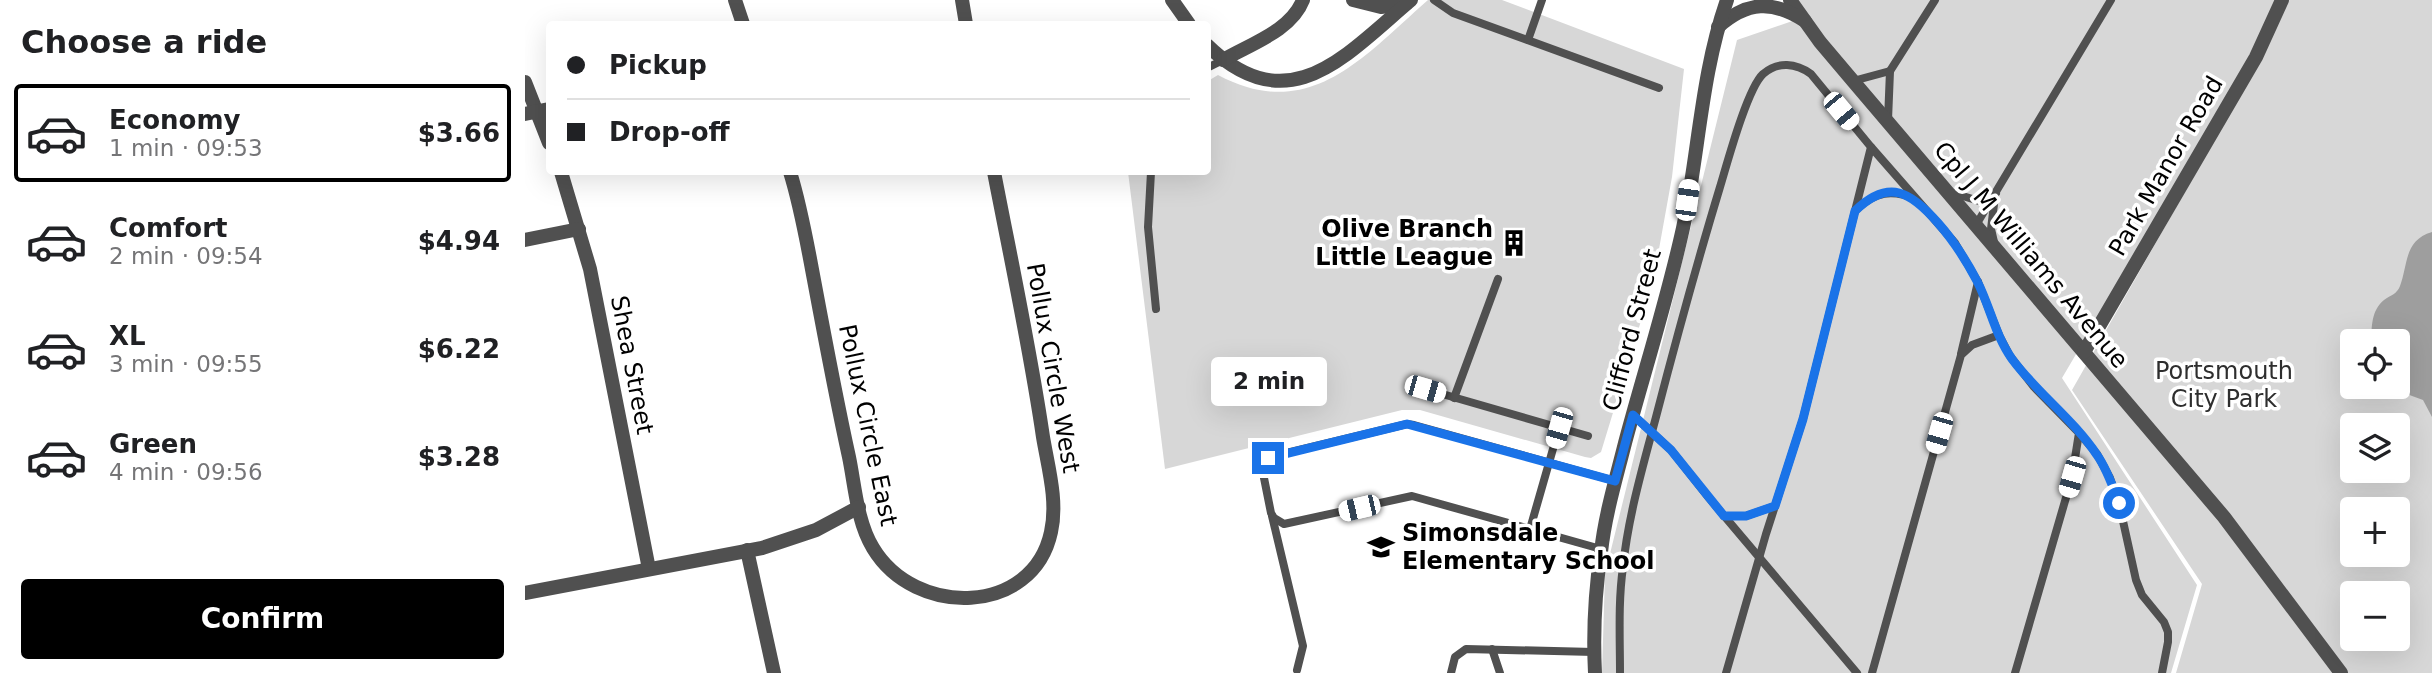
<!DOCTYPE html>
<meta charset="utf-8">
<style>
body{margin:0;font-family:"DejaVu Sans",sans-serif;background:#f2f2f2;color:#202124;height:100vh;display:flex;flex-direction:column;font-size:26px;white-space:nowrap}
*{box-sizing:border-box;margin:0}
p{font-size:23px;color:#757577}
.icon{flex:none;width:38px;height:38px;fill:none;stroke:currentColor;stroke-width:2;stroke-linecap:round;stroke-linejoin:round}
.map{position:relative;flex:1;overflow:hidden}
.sheet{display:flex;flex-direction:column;background:#fff;width:525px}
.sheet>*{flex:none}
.hud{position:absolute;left:21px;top:21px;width:665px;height:154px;border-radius:7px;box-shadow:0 7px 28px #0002;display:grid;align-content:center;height:154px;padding:0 21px;background:#fff}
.buttons{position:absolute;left:1815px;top:329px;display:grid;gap:14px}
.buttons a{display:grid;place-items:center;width:70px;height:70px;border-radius:7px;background:#fff;box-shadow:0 7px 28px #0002;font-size:35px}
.end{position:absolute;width:32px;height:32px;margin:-16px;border:9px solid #1a73e8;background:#fff;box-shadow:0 0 0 4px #fff}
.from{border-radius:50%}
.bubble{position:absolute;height:49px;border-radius:7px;background:#fff;box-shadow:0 7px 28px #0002;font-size:23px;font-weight:600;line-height:49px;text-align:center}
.car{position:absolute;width:21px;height:42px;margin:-21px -10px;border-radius:9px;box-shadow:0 0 5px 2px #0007;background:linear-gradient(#fff 24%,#345 0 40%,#fff 0 76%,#345 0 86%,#fff 0)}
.hud b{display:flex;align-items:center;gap:24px;height:66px;font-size:26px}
.hud b+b{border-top:2px solid #e0e0e0}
.hud i{width:18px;height:18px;background:#202124}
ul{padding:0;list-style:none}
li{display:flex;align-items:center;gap:21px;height:98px;margin:0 14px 10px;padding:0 7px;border:4px solid transparent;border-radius:7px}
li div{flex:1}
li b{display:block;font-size:26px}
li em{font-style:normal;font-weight:600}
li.current{border-color:#000}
li>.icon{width:63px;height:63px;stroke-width:1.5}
h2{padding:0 21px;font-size:32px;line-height:84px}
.primary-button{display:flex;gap:14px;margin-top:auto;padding:14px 21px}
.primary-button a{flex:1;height:80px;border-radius:7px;background:#000;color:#fff;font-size:28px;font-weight:600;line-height:80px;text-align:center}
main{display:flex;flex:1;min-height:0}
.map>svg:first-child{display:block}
</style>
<main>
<section class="sheet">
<h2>Choose a ride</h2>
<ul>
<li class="current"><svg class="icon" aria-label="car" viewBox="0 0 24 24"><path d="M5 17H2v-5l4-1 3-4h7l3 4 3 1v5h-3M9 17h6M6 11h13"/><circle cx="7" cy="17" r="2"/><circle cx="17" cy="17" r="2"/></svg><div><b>Economy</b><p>1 min · 09:53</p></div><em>$3.66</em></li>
<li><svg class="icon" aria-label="car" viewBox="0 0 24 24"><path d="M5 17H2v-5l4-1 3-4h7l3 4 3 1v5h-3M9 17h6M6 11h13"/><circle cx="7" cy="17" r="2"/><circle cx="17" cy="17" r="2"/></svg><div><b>Comfort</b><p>2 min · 09:54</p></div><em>$4.94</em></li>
<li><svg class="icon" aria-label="car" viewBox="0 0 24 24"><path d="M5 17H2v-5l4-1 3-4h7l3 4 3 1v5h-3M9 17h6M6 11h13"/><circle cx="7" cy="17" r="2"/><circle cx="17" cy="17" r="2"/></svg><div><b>XL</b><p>3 min · 09:55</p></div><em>$6.22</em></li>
<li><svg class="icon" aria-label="car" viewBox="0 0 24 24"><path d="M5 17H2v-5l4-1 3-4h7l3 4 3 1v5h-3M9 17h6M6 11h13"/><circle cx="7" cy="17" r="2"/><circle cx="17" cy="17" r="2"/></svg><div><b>Green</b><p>4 min · 09:56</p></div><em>$3.28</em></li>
</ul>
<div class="primary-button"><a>Confirm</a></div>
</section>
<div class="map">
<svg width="1907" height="673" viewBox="0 0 1907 673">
<rect width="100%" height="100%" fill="#fff"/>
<g fill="#d7d7d7" fill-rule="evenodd">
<path d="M903,0H977L1159,69L1147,177L1134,249L1119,311L1076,452L1066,458L1060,457L895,410H877L640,469L603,172H682L683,81L693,75C785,124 839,56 903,0Z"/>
<polygon points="1267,0 1753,0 1741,32 1537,378 1672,585 1646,673 1077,673 1080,574 1212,40 1279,17"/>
<path d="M1763,0H1907V673H1651L1677,584L1547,390L1744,44ZM1827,341H1872V387H1827ZM1827,425H1872V471H1827ZM1827,509H1872V555H1827ZM1827,593H1872V639H1827Z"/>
</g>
<path fill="#9e9e9e" d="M1907,232V417L1898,400L1879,393L1870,387H1872V341H1846C1847,326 1846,311 1859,300C1866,295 1872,294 1875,286C1883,265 1879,240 1907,232Z"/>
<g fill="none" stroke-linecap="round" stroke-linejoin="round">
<g stroke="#505050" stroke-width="8">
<polyline points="909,0 928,13 1134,88"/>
<polyline points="1003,40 1017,0"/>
<polyline points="682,68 698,60"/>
<polyline points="1328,81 1365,71 1410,0"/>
<polyline points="1363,120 1365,71"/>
<polyline points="1346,147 1430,243 1453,282 1474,335 1485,356 1509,387 1554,433 1547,477 1490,673"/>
<polyline points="626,172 623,227 631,309"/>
<polyline points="1428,193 1454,201 1471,193"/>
<path d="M1332,209C1350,192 1367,189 1390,199"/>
<polyline points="1451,225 1586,0"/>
<polyline points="1469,242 1466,229 1470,196"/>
<polyline points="1436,354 1453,282"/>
<polyline points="900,389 1063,436"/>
<polyline points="929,398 973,279"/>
<polyline points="1108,415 1146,450 1184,498 1332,673"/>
<polyline points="1554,433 1572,454 1585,478 1594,503 1611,580 1617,595 1639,622 1643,632 1643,642 1637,673"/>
<polyline points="747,516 778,646 772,670"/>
<polyline points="1199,516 1221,516 1250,506"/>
<polyline points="1005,529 1034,428"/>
<polyline points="1076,549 887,496 759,524 749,518 746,513 737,468 743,458 749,456 882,424 889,425 1090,481"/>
<polyline points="967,649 975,673"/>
<polyline points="926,673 930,657 941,649 1069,652"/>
<path d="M1095,673C1095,638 1093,602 1098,567C1103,517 1118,466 1131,417C1151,340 1172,263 1195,187C1202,164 1222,89 1238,74C1253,61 1271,63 1286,74L1346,147L1278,419L1241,534L1201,673"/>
<polyline points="1347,673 1436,355 1447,345 1474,335"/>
</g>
<g stroke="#505050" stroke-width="14">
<polyline points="210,0 218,24"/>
<polyline points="437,0 441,24"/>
<polyline points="647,0 664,24"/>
<polyline points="828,0 856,7 881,4"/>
<polyline points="1265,0 1295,42 1328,81 1699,517 1816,673"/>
<path d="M682,45C763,124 820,56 886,0"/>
<path d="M698,60C725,44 766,31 778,0"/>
<polyline points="0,82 24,143"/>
<polyline points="0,114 24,109"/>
<polyline points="36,172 65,269 124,569"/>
<path d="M265,172C276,207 282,243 289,280C300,339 311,398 324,457C330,486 332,522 348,548C390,618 508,616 526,532C533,501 523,467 518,437C505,348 486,260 469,172"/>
<polyline points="0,240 54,229"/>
<polyline points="1559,352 1731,57 1757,0"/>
<polyline points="222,550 249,673"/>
<polyline points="0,593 237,548 291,530 334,507"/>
</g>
<g stroke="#505050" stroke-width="14">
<path d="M1193,27C1222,1 1248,0 1280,21"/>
<path d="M1070,673C1068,633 1070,592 1076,552C1080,515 1091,479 1100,443C1119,372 1142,301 1158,228C1174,152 1176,74 1202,0"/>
</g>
</g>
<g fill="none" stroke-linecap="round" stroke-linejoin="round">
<path stroke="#1a73e8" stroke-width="9" d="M743,458L882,424L1090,481L1108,415L1146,450L1199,516H1221L1250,506L1278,419L1330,211C1364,178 1386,192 1413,223C1429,241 1441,260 1452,281C1465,306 1470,335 1487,359C1512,393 1548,419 1572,455C1582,469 1588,487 1594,503"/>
</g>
<defs>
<symbol id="building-bare" viewBox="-9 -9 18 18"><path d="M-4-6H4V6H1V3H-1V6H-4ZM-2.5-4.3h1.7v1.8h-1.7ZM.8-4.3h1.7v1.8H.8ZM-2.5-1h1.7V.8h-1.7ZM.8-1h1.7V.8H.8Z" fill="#000" stroke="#fff" stroke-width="2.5" paint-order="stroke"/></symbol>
<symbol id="school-bare" viewBox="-9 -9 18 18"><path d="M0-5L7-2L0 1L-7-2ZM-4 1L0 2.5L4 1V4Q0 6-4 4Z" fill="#000" stroke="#fff" stroke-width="2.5" paint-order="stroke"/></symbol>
</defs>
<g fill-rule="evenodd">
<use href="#building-bare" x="970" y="224" width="38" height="38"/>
<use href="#school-bare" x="837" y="528" width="38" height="38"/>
</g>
<g text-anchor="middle" stroke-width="7" stroke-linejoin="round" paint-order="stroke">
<g font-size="24" fill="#000" stroke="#fff">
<text transform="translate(1641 166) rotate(-60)" y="8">Park Manor Road</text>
<text transform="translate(1506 255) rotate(50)" y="8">Cpl J M Williams Avenue</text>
<text transform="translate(1107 330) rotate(-75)" y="8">Clifford Street</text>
<text transform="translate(107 365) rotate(79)" y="8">Shea Street</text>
<text transform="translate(528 368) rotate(80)" y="8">Pollux Circle West</text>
<text transform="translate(343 425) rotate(78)" y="8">Pollux Circle East</text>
</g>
<g font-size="24" font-weight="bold" fill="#000" stroke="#fff" text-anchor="end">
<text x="968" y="237">Olive Branch<tspan x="968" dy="28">Little League</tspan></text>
<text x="877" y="541" text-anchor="start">Simonsdale<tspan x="877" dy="28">Elementary School</tspan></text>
</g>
<g font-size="24" fill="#2e2e2e" stroke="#fff">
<text x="1699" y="379">Portsmouth<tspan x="1699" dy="28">City Park</tspan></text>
</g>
</g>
</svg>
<div class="buttons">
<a><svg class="icon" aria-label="locate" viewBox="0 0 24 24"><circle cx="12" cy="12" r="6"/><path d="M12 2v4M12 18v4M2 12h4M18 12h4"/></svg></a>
<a><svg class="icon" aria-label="layers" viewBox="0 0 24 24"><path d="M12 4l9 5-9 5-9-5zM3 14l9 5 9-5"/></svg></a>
<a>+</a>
<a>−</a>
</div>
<i class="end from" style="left:1594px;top:503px"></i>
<i class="end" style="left:743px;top:458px"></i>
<div class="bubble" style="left:686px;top:357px;width:116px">2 min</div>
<i class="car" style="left:1316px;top:111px;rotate:140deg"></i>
<i class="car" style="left:1162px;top:200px;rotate:8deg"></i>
<i class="car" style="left:900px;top:389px;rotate:106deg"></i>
<i class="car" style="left:1034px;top:428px;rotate:196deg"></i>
<i class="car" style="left:1414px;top:433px;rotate:196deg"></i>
<i class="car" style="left:1547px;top:477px;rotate:196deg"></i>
<i class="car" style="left:834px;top:508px;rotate:257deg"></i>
<div class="hud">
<b><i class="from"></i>Pickup</b>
<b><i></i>Drop-off</b>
</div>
</div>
</main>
